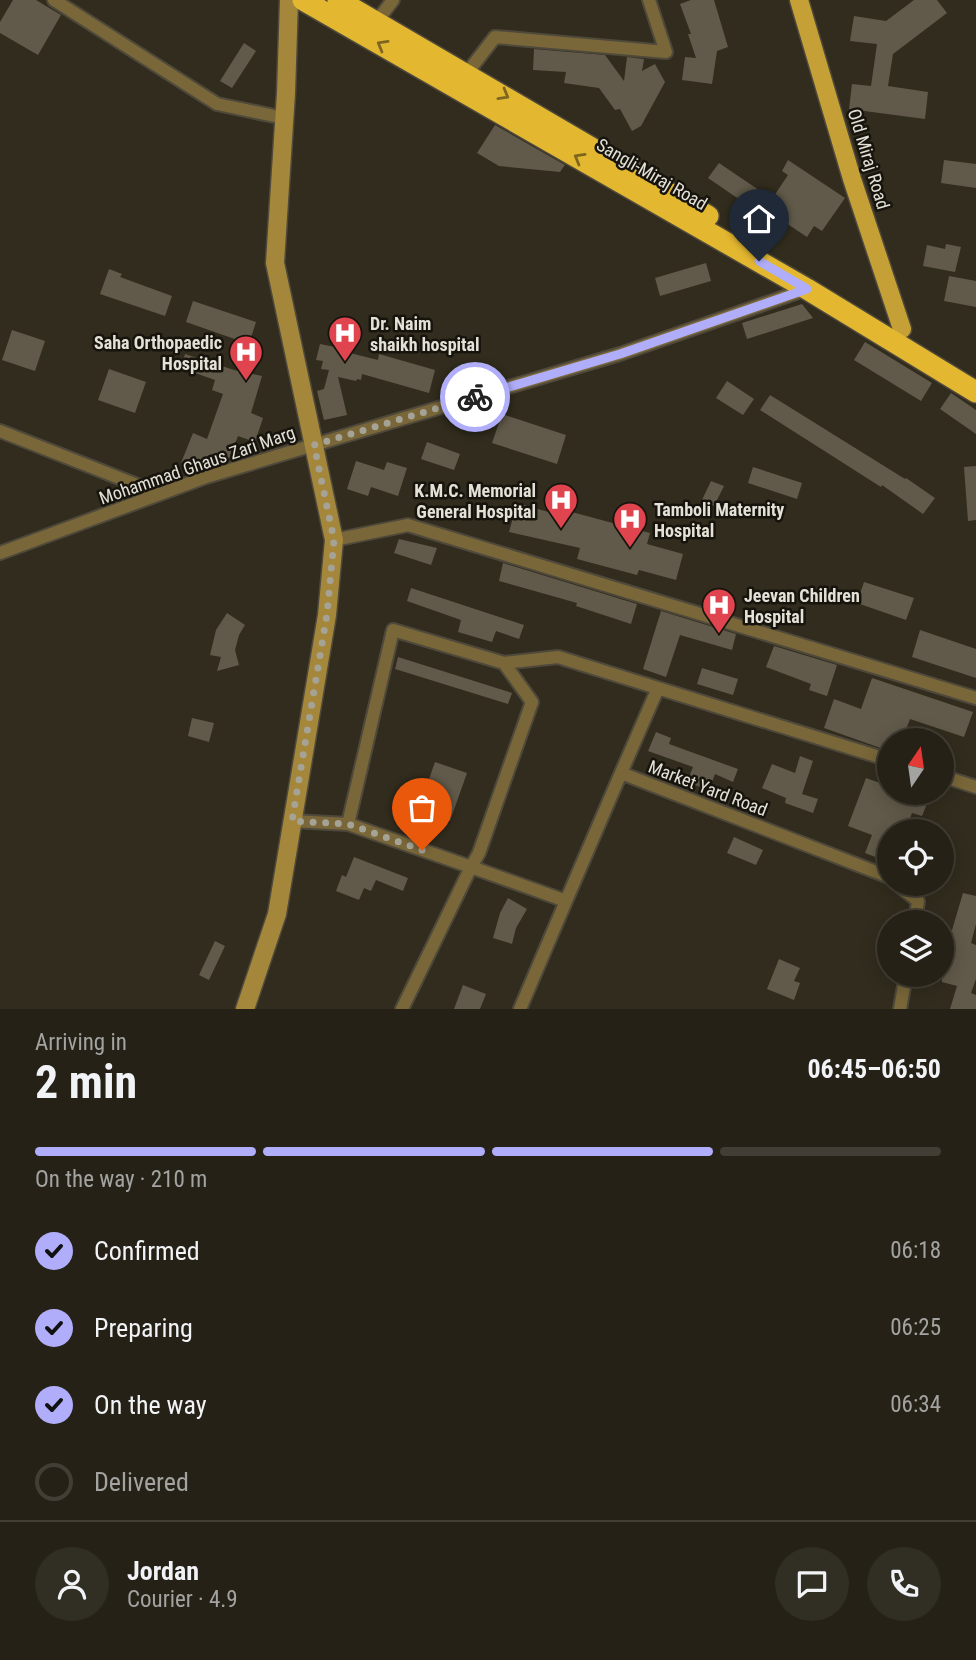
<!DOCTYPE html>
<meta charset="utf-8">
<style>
:root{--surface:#252116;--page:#312e23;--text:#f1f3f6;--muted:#a3a3a1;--line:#423e35;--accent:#b0aefa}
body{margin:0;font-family:"Roboto Condensed",sans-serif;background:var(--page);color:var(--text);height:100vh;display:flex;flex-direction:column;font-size:26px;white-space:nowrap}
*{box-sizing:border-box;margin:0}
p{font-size:23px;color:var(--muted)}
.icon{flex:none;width:38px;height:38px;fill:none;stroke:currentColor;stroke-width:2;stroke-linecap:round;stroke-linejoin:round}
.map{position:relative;height:1009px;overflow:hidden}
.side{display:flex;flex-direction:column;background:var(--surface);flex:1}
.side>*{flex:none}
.needle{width:46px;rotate:13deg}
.tools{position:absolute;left:877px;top:728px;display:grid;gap:14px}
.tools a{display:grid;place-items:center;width:77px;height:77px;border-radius:50%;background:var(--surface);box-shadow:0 4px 18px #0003,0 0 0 2px var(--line);font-size:35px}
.pin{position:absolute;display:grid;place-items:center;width:60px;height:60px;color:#fff;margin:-72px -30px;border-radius:50% 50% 50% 0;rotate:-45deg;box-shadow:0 0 7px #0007}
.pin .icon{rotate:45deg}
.courier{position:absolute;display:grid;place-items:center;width:70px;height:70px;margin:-35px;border:5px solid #b0aefa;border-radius:50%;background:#fff;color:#222;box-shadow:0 2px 9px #0007}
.overview em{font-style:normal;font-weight:700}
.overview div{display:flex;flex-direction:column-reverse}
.overview{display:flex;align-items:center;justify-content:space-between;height:119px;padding:0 35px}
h1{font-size:46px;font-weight:700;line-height:52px}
.bar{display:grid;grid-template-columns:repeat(4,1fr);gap:10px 7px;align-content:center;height:84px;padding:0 35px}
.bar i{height:9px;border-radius:5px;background:var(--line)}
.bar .selected{background:var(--accent)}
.bar p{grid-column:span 4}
.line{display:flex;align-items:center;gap:18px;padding:0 35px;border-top:2px solid var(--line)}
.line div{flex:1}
.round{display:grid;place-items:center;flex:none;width:74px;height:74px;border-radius:37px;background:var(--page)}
ol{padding:0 35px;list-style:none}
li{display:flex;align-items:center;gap:21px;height:77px}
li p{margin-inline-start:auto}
li .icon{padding:7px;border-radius:50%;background:var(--accent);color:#111;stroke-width:4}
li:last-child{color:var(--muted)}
li i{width:38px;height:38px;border:4px solid var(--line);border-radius:50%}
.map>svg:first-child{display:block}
</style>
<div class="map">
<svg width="976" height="1009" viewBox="0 0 976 1009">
<rect width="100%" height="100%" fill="#312c1d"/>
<path fill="#615a4a" d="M13,0H36L61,15L38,55L0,33V22Z
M691,0H714L728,47L717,51L712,84L682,80L685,57L696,58L688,34H691L680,4Z
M914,0H937L947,13L893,54L888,86L928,92L925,119L849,109L852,84L871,86L877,44L850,41L854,16L886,21Z
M244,43L256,51L232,88L220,81Z
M534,49L605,55L624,81L627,57L644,59L642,71L655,64L665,82L641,126L632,131L620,109L615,110L599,88L564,83L566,72L533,70Z
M495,125L565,165L560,172L499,166L477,153Z
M788,160L845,198L822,231L814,226L807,237L750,199L746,204L708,178L719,163L772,199L788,175L782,171Z
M944,160L976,164V188L941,183Z
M946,244L961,247L955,272L923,266L927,245L945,249Z
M706,263L711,281L660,296L655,278Z
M109,269L122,274L120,277L172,296L165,316L100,294Z
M949,276L976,281V307L944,301Z
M193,301L256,322L249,344L186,322Z
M802,304L813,318L747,339L742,323Z
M12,330L45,341L35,371L2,360Z
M865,342L932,383L921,401L854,360Z
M341,343L351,345L350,353L378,360L379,354L435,370L429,393L362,374L361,380L357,379L356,381L338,377L347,415L324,420L317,391L324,389L329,370L321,369L323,361L316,360L320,344L340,348Z
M185,354L234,370L262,376L251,413L263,418L255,442L238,436L228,461L181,463L193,433L207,439L223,394L212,390L215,380L181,368Z
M109,369L146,382L135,413L98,400Z
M727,381L754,399L743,415L716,398Z
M951,393L976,410V434L940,409Z
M770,395L905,479L906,478L935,498L923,514L882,485L881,487L760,410Z
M502,414L566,435L557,464L492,443Z
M427,442L460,454L454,470L421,459Z
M356,461L384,470L387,462L407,468L398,496L371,487L368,496L347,489Z
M976,466V520L968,521L964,467Z
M753,467L802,483L797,499L748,483Z
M711,481L724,486L714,506L702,500Z
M517,503L552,513L553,507L650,533L647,544L683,554L676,580L639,570L637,575L577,559L580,548L509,532Z
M399,539L437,548L431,565L394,553Z
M503,563L637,604L631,624L576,606L577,603L499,581Z
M864,582L914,598L906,620L857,603Z
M411,588L524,625L519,639L496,631L492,642L458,632L461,620L407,601Z
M661,611L736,634L732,650L680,635L666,677L643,669Z
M227,613L245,625L239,635L235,650L239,665L217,671L221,657L210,655L216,630Z
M920,630L976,649V678L912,657Z
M774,646L837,665L827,696L809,690L811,684L766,667Z
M398,657L512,693L508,704L395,669Z
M702,668L738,679L733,695L697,684Z
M872,678L973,712L964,737L910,719L902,740H889V751L824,728L834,699L861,709Z
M192,718L214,723L209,742L188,736Z
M656,732L671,738L669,744L738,769L733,782L715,774L709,790L687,782L693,767L648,751Z
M800,756L813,761L802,794L818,799L813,813L785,803L786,798L762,788L772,764L795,773Z
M435,762L467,773L450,821L418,810Z
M866,778L886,785L885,788L889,789V793H900L927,804L922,816L912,813L905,831H889V856L885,854L883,860L865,853L872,835L848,826Z
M734,837L763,850L756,865L727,853Z
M354,857L408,878L403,891L376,880L371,891L364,888L359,900L336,891L342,875L346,877Z
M963,893L976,896V924L971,943L976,945V979L971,993L976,995V1009H950L957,986L942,982V953L947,929L952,930Z
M508,898L527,909L516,928L512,944L493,938L500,913Z
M215,941L225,946L209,980L199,975Z
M779,959L800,968L794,981L800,983L794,1000L767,989Z
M463,985L486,994L480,1009H454Z"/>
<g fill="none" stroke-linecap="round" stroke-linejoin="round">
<g stroke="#4e493b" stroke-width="16">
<path id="street" d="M54,0L217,104L284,118
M377,21L393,0
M467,73L495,37L666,52L649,0
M0,431L160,494
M334,540L408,525L976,698
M0,553L206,477L620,354L807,289
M621,773L658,688
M942,776L976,787
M292,821L348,824L471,867L479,853L532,702L504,663
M348,824L393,630L504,663L558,657L889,760
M897,884L918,901L915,922
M402,1009L471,867L566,901L621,773L889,877
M520,1009L566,901
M900,1009L906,975"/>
</g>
<g stroke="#4e493b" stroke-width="21">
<path id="secondary" d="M245,1009L277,914L327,615L334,540L275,263L286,93L289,0"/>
</g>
<g stroke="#4e493b" stroke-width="21">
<path id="primary" d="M799,0L852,179L902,329"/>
</g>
<g stroke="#4e493b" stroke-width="24">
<path id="highway" d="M303,0L807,289L976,392
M338,0L708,216"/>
</g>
<use href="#street" stroke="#796739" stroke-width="12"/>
<use href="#secondary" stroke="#a4873a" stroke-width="18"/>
<use href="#primary" stroke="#c5a037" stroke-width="18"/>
<use href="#highway" stroke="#e3b730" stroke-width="21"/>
</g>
<defs><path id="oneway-chevron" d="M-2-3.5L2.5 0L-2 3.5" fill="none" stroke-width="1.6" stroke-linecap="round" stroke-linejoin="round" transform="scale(1.75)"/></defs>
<g stroke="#7d661f">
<use href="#oneway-chevron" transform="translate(382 45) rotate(-150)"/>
<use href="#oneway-chevron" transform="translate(504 95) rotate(30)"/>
<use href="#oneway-chevron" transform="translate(579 158) rotate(-150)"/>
</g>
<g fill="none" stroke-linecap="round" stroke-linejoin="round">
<path stroke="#a5a296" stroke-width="7" stroke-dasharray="0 12.6" d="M422,850L348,824L292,821L327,614L334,540L314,445L475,397"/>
<path stroke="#b0aefa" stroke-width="9" d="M475,397L620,354L807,289L759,261"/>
</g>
<defs>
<g id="hospital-pin" transform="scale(1.75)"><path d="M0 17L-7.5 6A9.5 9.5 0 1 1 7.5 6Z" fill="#e0444e" stroke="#17140e"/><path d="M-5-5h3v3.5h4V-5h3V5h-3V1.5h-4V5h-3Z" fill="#fff"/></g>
</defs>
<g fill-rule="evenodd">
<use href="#hospital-pin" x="345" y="333"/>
<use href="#hospital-pin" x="246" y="352"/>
<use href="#hospital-pin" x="561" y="500"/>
<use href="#hospital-pin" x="630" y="519"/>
<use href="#hospital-pin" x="719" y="605"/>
</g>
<g text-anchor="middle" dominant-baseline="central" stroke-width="5" stroke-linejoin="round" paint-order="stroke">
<g font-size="18" fill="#e4e1d7" stroke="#17140e">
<text transform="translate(869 159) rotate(73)">Old Miraj Road</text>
<text transform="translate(652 174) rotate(30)">Sangli-Miraj Road</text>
<text transform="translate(197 465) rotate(-19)">Mohammad Ghaus Zari Marg</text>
<text transform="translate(708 788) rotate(21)">Market Yard Road</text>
</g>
<g font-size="18" font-weight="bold" fill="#e4e1d7" stroke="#17140e" text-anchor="start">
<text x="370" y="323">Dr. Naim<tspan x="370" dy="21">shaikh hospital</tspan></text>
<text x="222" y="342" text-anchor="end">Saha Orthopaedic<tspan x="222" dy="21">Hospital</tspan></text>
<text x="536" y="490" text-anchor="end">K.M.C. Memorial<tspan x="536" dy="21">General Hospital</tspan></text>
<text x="654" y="509">Tamboli Maternity<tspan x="654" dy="21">Hospital</tspan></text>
<text x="744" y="595">Jeevan Children<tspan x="744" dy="21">Hospital</tspan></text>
</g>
</g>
</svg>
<div class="tools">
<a><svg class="needle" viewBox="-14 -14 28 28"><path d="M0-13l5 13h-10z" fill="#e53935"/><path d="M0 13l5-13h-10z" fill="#a3a3a1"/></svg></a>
<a><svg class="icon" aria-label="locate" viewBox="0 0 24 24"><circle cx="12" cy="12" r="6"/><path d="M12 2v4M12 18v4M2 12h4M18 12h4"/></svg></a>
<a><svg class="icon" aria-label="layers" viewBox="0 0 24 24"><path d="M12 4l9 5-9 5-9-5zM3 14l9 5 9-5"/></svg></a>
</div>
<div class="pin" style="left:422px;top:850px;background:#ea580c"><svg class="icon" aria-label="bag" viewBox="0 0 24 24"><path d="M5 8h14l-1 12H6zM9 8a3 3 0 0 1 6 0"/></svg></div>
<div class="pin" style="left:759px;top:261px;background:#1f2937"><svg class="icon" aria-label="home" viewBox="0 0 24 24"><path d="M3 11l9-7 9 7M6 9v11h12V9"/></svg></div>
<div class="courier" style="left:475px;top:397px"><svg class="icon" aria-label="bike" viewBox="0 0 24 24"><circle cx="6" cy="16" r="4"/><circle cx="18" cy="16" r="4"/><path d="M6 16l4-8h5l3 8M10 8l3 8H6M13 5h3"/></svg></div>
</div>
<section class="side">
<div class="overview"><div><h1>2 min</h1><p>Arriving in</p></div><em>06:45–06:50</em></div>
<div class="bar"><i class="selected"></i><i class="selected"></i><i class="selected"></i><i></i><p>On the way · 210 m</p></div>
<ol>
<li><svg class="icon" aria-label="check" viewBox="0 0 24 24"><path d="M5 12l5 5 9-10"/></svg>Confirmed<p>06:18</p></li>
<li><svg class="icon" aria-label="check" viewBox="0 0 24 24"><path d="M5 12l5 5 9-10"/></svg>Preparing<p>06:25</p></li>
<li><svg class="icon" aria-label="check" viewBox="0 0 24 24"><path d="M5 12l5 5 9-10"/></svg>On the way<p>06:34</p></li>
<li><i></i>Delivered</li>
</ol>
<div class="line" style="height:126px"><a class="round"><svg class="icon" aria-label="person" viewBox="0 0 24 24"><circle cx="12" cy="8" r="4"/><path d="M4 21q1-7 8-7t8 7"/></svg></a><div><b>Jordan</b><p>Courier · 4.9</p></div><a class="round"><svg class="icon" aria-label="chat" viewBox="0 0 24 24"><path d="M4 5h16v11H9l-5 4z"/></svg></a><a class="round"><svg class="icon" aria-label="phone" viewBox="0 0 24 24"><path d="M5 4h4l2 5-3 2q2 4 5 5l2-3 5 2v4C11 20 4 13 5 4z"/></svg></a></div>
</section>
